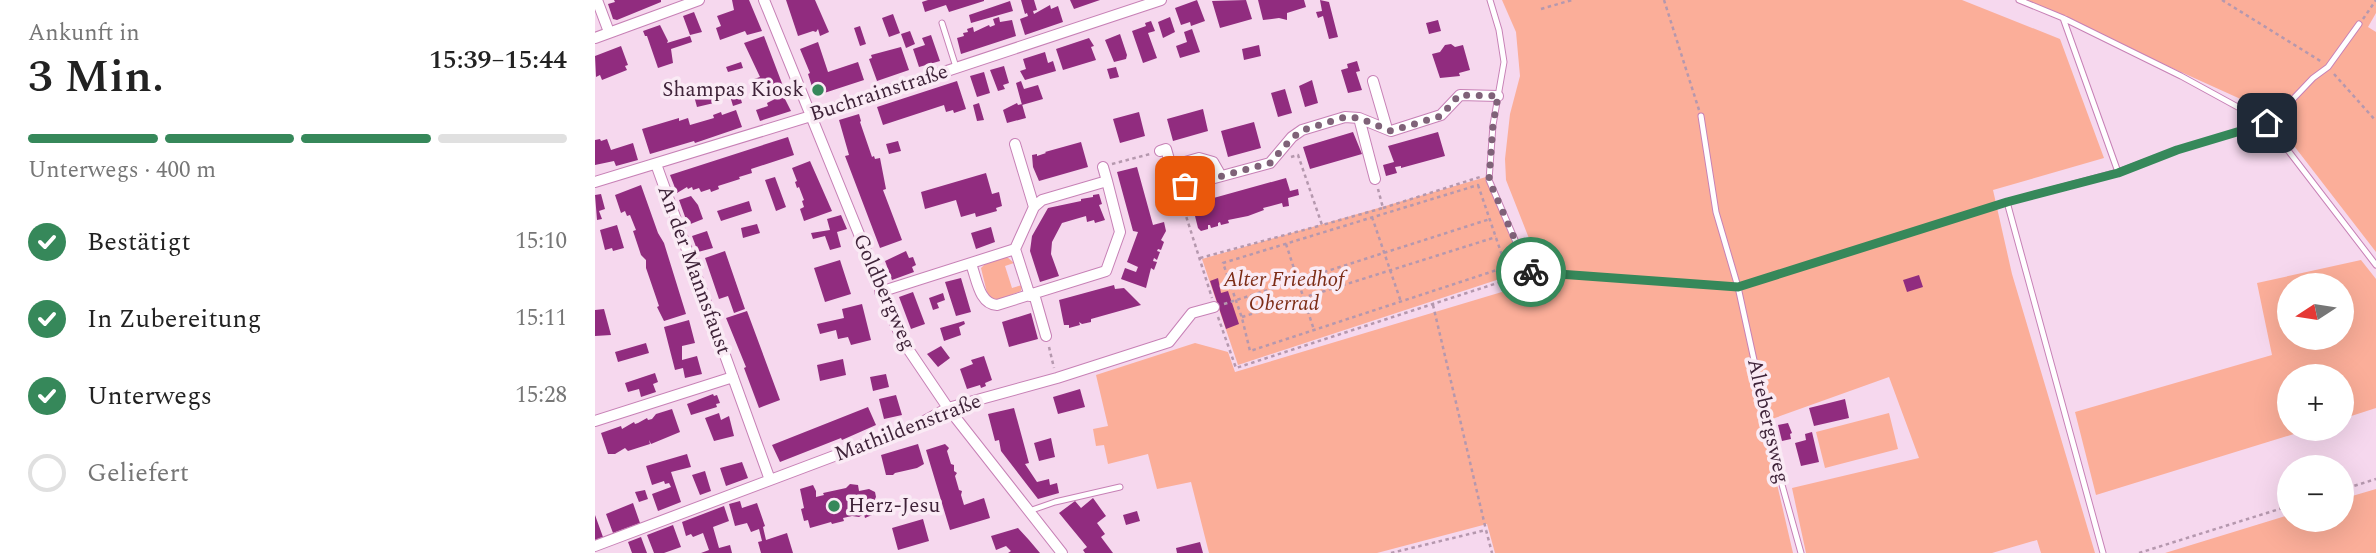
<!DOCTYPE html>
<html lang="de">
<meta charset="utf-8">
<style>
:root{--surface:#fff;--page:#f2f2f2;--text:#222;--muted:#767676;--line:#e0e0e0;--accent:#36885a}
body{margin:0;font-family:Spectral,serif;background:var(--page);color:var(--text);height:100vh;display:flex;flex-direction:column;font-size:26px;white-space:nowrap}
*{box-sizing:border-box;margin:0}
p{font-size:23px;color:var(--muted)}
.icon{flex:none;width:38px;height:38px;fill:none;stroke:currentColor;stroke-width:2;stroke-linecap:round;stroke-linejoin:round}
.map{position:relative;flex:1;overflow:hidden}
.details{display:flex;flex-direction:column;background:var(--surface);width:595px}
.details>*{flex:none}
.needle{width:46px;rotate:258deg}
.tools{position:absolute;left:1682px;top:273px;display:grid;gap:14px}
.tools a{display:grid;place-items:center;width:77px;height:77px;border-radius:50%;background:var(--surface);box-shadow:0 7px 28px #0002;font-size:35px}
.pin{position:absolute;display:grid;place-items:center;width:60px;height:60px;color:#fff;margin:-30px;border-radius:14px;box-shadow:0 4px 10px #0006}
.courier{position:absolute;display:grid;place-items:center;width:70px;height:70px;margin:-35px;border:5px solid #36885a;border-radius:50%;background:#fff;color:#222;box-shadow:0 2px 9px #0007}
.headline em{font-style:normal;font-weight:600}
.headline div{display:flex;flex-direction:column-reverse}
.headline{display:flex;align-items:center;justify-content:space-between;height:119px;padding:0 28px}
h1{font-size:46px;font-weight:600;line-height:52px}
.bar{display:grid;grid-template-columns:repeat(4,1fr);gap:10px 7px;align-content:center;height:84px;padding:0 28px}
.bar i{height:9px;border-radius:5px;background:var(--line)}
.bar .current{background:var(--accent)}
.bar p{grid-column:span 4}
ol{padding:0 28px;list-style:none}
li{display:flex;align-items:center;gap:21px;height:77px}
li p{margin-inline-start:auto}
li .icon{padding:7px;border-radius:50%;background:var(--accent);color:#fff;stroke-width:4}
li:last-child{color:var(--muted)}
li i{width:38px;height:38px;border:4px solid var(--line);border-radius:50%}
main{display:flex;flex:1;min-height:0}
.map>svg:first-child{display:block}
</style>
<main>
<section class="details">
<div class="headline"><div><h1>3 Min.</h1><p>Ankunft in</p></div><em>15:39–15:44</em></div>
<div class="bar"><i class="current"></i><i class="current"></i><i class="current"></i><i></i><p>Unterwegs · 400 m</p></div>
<ol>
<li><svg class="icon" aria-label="check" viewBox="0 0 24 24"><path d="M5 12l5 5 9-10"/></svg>Bestätigt<p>15:10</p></li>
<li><svg class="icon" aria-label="check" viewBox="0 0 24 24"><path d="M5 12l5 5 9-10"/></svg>In Zubereitung<p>15:11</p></li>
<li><svg class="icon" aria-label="check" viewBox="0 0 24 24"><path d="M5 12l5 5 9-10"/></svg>Unterwegs<p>15:28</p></li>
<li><i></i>Geliefert</li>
</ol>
</section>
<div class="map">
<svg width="1781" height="553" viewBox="0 0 1781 553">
<rect width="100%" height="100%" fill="#f6d8ee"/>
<path fill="#fbae99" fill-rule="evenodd" d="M907,0H1367L1465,39L1509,158L1398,190L1417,274L1500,553H1446L1442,540L1397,553H1211L1197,488L1324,458L1294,377L1177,419L1169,428L1198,553H900L892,524L782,553H614L596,482L562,489L553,454L513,464L509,445L501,446L498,429L513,426L501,375L600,343L633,352L640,372L950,279L911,180L910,159L915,114L925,76L921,32Z
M1421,0H1781V13L1773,27L1781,32V252L1672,111L1469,19Z
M891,177L929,271L643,365L607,259Z
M412,257L419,263L410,266L417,288L427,285L426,291L402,300L393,297L386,268L390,264Z
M1766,260L1781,279V408L1747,419L1746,376H1694V429H1715L1501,495L1480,412L1677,355L1662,283ZM1694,285H1746V338H1694Z
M1294,413L1303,449L1230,468L1221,432Z
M1781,489V553H1570L1694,515V520H1746L1747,499Z"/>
<path fill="#912c7f" d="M19,0H66V2L22,20L18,19L13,4L20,2Z
M137,0H154L167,31L152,35L150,31L125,40L121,28L126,26L122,16L139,10Z
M191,0H220L234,32L225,36L223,29L221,32L218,31L203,36Z
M333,0H389V1L354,12L351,5L330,12L327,2Z
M426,0H439L442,10L438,11L439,14L455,5L456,9L463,6L468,22L430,35L425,19L433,16L432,13L430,14Z
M475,0H505L479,9Z
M602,0L610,21L596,26L595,22L586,25L580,8Z
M651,0L657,19L625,28L617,1Z
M663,0H709L711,7L692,13V20L684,18L668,20Z
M725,0L734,2L743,37L734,39L728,16L723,18L721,12L727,11Z
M415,1L418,11L376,23L374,15Z
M99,12L107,32L95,35L88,16Z
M298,14L305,33L294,37L287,18Z
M404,17L405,22L417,20L421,36L366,54L362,38L369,36L368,33L373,32L372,29L378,27L379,32L394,25L395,27L400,25L398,19Z
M575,17L580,32L568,38L563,22Z
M843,20L846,31L834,34L831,23Z
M556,21L560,31L553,33L562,58L548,63L537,31L551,26L550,23Z
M65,25L73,41L72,43L95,36L97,42L76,49L78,63L63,68L52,36H50L48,31Z
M265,26L271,44L265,46L259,28Z
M597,29L605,52L585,58L581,46L592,42L589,32Z
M315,31L320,44L311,48L306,34Z
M525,34L532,55L531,59L519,62L510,40Z
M336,35L345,61L324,67L318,49L330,45L327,38Z
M169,36L188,86L171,91L168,80L165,81L166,84L161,86L159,79L165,77L149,43Z
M494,38L499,46L496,47L501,60L468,70L461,49Z
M223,42L233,72L263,62L269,80L220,96L213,74L215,73L205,49Z
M856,44L860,47L868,45L875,70L864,73L865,76L845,78L837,54L845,52L850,45Z
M664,45L666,56L649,60L647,49Z
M26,46L33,65L30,66L32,70L7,80L5,75L1,77L0,56Z
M306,47L314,70L282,81L274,59L277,58L276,55Z
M450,52L453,63L458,61L461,71L430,80L425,71L431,69L428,59Z
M762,61L765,71L761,72L767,90L753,93L746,70L753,68L752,64Z
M146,62L148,68L133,72L131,67Z
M409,66L414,83L408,85L410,89L403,91L395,70Z
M521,67L524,77L515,79L512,69Z
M389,72L395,93L382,97L375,76Z
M717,80L723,103L710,107L704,86Z
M362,81L371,109L359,113L358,110L351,112L349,105L288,125L282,107Z
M426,81L429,89L443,85L448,99L427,105L421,83Z
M142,84L144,90L148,89L149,95L145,96L147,103L138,106L132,86Z
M690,89L697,113L683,117L676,93Z
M116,91L119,103L102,107L99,96Z
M188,95L196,111L165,121L161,110L173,106L172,103Z
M384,103L389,120L382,121L378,105Z
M422,103L423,105L427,104L431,118L412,123L408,110Z
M608,109L613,131L578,141L572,119Z
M141,110L147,127L100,143L99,141L55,154L47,129L84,118V121L93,118L95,125L119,118L118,115L126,112L127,115Z
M544,112L550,136L525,143L518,119Z
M264,114L266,121L265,122L277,157L279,156L280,159L285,158L291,189L288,190L307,240L285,248L250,156L254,155L244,120Z
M659,122L666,148L633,157L626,131Z
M758,132L767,154L715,169L708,147Z
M843,132L850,156L806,168V166L800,167L802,173L791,176L788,165L799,162L793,146Z
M193,137L199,155L156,169L157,173L144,177L145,179L123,186L124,189L116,192L115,189L106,192L104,188L98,190L97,187L93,189L92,187L82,193L75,175Z
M5,139L6,141L12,139L16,150L38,143L43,160L21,166L19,161L0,165V140Z
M303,141L306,151L294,154L291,144Z
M486,142L493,167L444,181L438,167L437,155L442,154V156L451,153L450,152Z
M215,161L237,211L209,221L205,209L209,207L207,201L209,200L204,187L202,188L200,182L202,181L197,168Z
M542,167L558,225L569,222L571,231L566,240L569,242L566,250L563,249L562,251L565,252L562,260L559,258L558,261L562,262L559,270L556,268L551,288L526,279L530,268L541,272L543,267L532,262L543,232L538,231L522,172Z
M391,173L397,194L404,192L407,206L401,208L402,211L381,217L380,213L366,217L361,200L330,209L326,192Z
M180,177L191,207L181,211L170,180Z
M691,178L695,191L703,189L704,195L693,198L694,206L688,207L687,203L668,208L669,210L653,216L633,220L634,223L626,225L625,222L623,223V226L616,228L615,225H613V229L606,231L603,228L597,204Z
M46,185L63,233L69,243L91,314L69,321L62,307L64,306L51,268V260L46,255L38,231L41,230L35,215L32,216L30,211L26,213L20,195Z
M6,194L10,209L4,211L7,219L2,220L0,195Z
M504,194L507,204L504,205L510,220L500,223L499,220L492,222L491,216L467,223L457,242L456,254L464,276L445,282L435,251L437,236L453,208L486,201V199L498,197V195Z
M96,196L103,205L108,219L93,225L84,200Z
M154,201L157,211L126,221L122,211Z
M246,215L252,229L242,232L246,247L235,250L230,236L218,239L216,233L235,230L232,219Z
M162,224L165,233L148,238L146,228Z
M22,225L29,248L18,251L17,248L10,250L5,230Z
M396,227L400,242L381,249L376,233Z
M112,231L118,248L103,252L97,236Z
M130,251L150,309L139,313L133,296L124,299L110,258Z
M311,251L314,258L318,257L321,265L317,267L319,272L297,280L290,261Z
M245,260L256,294L230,302L219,268Z
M1324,275L1328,287L1312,292L1308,280Z
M366,278L376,312L361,316L350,282Z
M623,278L626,293L633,291L644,324L631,329L615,281Z
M519,285L520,289L529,288L546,305L496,319V322L487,324L484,322L485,325L474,328V325H469L464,300Z
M318,292L330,324L316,329L304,297Z
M348,293L350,300L342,303L344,308L338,310L334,298Z
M267,304L276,340L256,345L253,337L243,339L241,330L225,334L222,324L249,318L247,309Z
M9,309L16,335L0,336V310Z
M152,311L185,400L164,408L149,368L151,367L131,318Z
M436,313L443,339L414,347L407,322Z
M94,320L100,343L87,346V360L102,356L107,374L90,378L88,368L80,370L69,327Z
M369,321L370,324L364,327L366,335L349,341L345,328Z
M51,343L54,353L23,362L20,352Z
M346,346L355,358L343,367L332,354Z
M389,356L397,380L390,383L391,386L386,388L385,385L372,389L365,369L378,364L376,360Z
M248,359L251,375L225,381L222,365Z
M60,373L63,382L58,384L61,392L46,397L44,389L33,392L30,383Z
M291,374L294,387L278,391L275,377Z
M485,389L490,407L463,414L458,397Z
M118,394L119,396L122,395L125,403L121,404L122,407L96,415L92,404Z
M301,395L307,415L289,419L284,399Z
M1250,399L1254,418L1219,426L1214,408Z
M273,407L281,425L247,440L246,438L185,462L177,445Z
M419,408L434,463L430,464L442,482L454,479L455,485L462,483L464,493L443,499L406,451L404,440L400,441L393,414Z
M77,409L85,432L56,444L54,440L55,444L33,451L30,448L20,454H13L6,433L26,426L27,429L39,422L40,424L43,423L52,418L53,420L57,419L61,414Z
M124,413L126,420L134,416L139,436L119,441L110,418Z
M1193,423L1197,433L1195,434L1196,439L1187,441L1183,425Z
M1217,432L1224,462L1206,466L1200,443L1211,440L1210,434Z
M456,438L460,457L444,461L439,443Z
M323,444L329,464L322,468L300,473L298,475H291L286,455Z
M350,444L354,448L352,451L356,464L359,465V471L362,473L360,476L364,490L367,491L366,495L369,505L389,498L395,518L355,530L331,450Z
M92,454L96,467L76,472L86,502L63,511L57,494L76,487L74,483L70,484L69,481L57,485L51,466Z
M147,462L153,478L131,486L125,468Z
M110,471L116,491L105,495L97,475Z
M255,484L263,485L264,491L274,489L280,492L281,497L278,503L283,506L284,512L270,518L269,514L264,517L257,516L248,518L249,521L237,524L236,522L215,528L213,520L209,521L206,509L209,508L205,489L218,485L221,491V497L229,495L228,493L251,488Z
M50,490L53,499L44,502L40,492Z
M498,498L511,516L502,523L510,534L506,537L518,553H490L488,550L492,547L464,513L480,501L486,508Z
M145,501L147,508L162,503L170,526L168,527L171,540L192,533L198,553H166L163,542L167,541L164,529L156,532L152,523L140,526L134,504Z
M38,503L45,523L18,533L11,514Z
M129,506L134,521L118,527L124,548L135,545L137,553H106L114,550L108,533L98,537L96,534L91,536L87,522Z
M542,511L545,521L531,525L528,515Z
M0,515L8,537L0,540Z
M328,519L334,541L303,550L297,528Z
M78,525L86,547L69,553H59L52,535Z
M423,528L434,540L445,553H413L416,551L411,546L401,550L396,536Z
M46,537L52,553H37L33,542Z
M605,542L608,553H582L581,548Z"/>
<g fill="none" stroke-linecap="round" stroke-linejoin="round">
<g stroke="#c781b6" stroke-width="7">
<path id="lane" d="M895,0L904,30L909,62L898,125L894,180L934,272L1143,287L1412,202L1523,172L1582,150L1672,123L1681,117L1718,78L1733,67L1764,24
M1424,0L1468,18L1586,76L1672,123L1781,265
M1468,18L1523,172
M347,23L361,67
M1106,116L1121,212L1143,287L1184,474L1206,553
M1412,202L1508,553
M434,511L460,502L525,487"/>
</g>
<g stroke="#c781b6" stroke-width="12">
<path id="street" d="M2,0L14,32
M169,0L307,340L353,408L467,553
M0,38L104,0
M778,81L792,129
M764,118L780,179
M420,144L439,207L420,249L435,296
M565,151L571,149L581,184L590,186L675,163L697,137L707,130L750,117L764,118L796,131L846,115L865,95L903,96
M61,164L175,480
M576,166L604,158L618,162L626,176
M0,182L216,116L566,0
M439,207L447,200L512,181L508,167
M376,264C382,279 384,304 402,305L511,271L525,232L512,181
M285,292L420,249
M439,294L451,336
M0,421L138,377
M0,546L324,424L353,408L462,378L574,342L597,313L619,307"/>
</g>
<path stroke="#b598ae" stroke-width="2.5" stroke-dasharray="3.5 3.5" stroke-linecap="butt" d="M1069,0L1104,110
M1627,0L1727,62
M946,9L977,0
M1768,19L1781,0
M1739,74L1781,121
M696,157L703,155L727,225L788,208L783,189
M517,164L555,154
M883,185L911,267L655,351L647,318L628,263Z
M585,197L617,298
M788,208L885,177
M777,217L806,302
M691,244L719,330
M605,258L727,225
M629,304L895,219
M838,305L891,530
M623,317L641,368L927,275
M647,317L901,237
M454,347L459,368
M1746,490L1781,479
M796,553L891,530L897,553
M1544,553L1694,506"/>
<use href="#lane" stroke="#fff" stroke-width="5"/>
<use href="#street" stroke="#fff" stroke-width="10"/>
</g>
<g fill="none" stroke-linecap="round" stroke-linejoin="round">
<path stroke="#7f6278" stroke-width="7" stroke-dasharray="0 12.6" d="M590,186L675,163L697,138L708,130L750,117L764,118L796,131L846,116L864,95L903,96L898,125L894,180L934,272H936"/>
<path stroke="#36885a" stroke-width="9" d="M936,272L1143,287L1412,202L1523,173L1582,150L1672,123"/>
</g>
<g fill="#36885a" stroke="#faebf5" stroke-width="2.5">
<circle cx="223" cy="90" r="7"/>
<circle cx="239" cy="506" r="7"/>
</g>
<g text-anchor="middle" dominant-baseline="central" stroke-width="7" stroke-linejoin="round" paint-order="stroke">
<g font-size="21" fill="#3f2339" stroke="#faebf5" text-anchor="end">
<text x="209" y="90">Shampas Kiosk</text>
<text x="253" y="506" text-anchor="start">Herz-Jesu</text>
</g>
<g font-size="21" fill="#3f2339" stroke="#faebf5">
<text transform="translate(284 93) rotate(-18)">Buchrainstraße</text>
<text transform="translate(99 270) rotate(70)">An der Mannsfaust</text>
<text transform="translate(289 292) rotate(66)">Goldbergweg</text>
<text transform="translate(1173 421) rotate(77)">Altebergsweg</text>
<text transform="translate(313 428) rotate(-21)">Mathildenstraße</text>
</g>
<g font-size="21" font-style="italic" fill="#7c2c16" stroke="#faebf5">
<text x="689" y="280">Alter Friedhof<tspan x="689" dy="24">Oberrad</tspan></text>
</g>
</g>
</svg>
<div class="tools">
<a><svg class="needle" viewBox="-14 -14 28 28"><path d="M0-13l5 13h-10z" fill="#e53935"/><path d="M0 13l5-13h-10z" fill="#767676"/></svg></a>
<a>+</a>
<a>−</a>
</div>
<div class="pin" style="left:590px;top:186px;background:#ea580c"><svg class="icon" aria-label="bag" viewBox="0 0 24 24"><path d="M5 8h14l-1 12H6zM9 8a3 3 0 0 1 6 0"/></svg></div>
<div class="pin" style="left:1672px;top:123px;background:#1f2937"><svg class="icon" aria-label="home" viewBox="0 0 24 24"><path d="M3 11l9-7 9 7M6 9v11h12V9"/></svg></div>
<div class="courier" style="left:936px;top:272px"><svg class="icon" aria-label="bike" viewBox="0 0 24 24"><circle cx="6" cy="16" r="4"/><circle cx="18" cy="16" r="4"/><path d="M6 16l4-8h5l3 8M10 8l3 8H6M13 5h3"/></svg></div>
</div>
</main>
